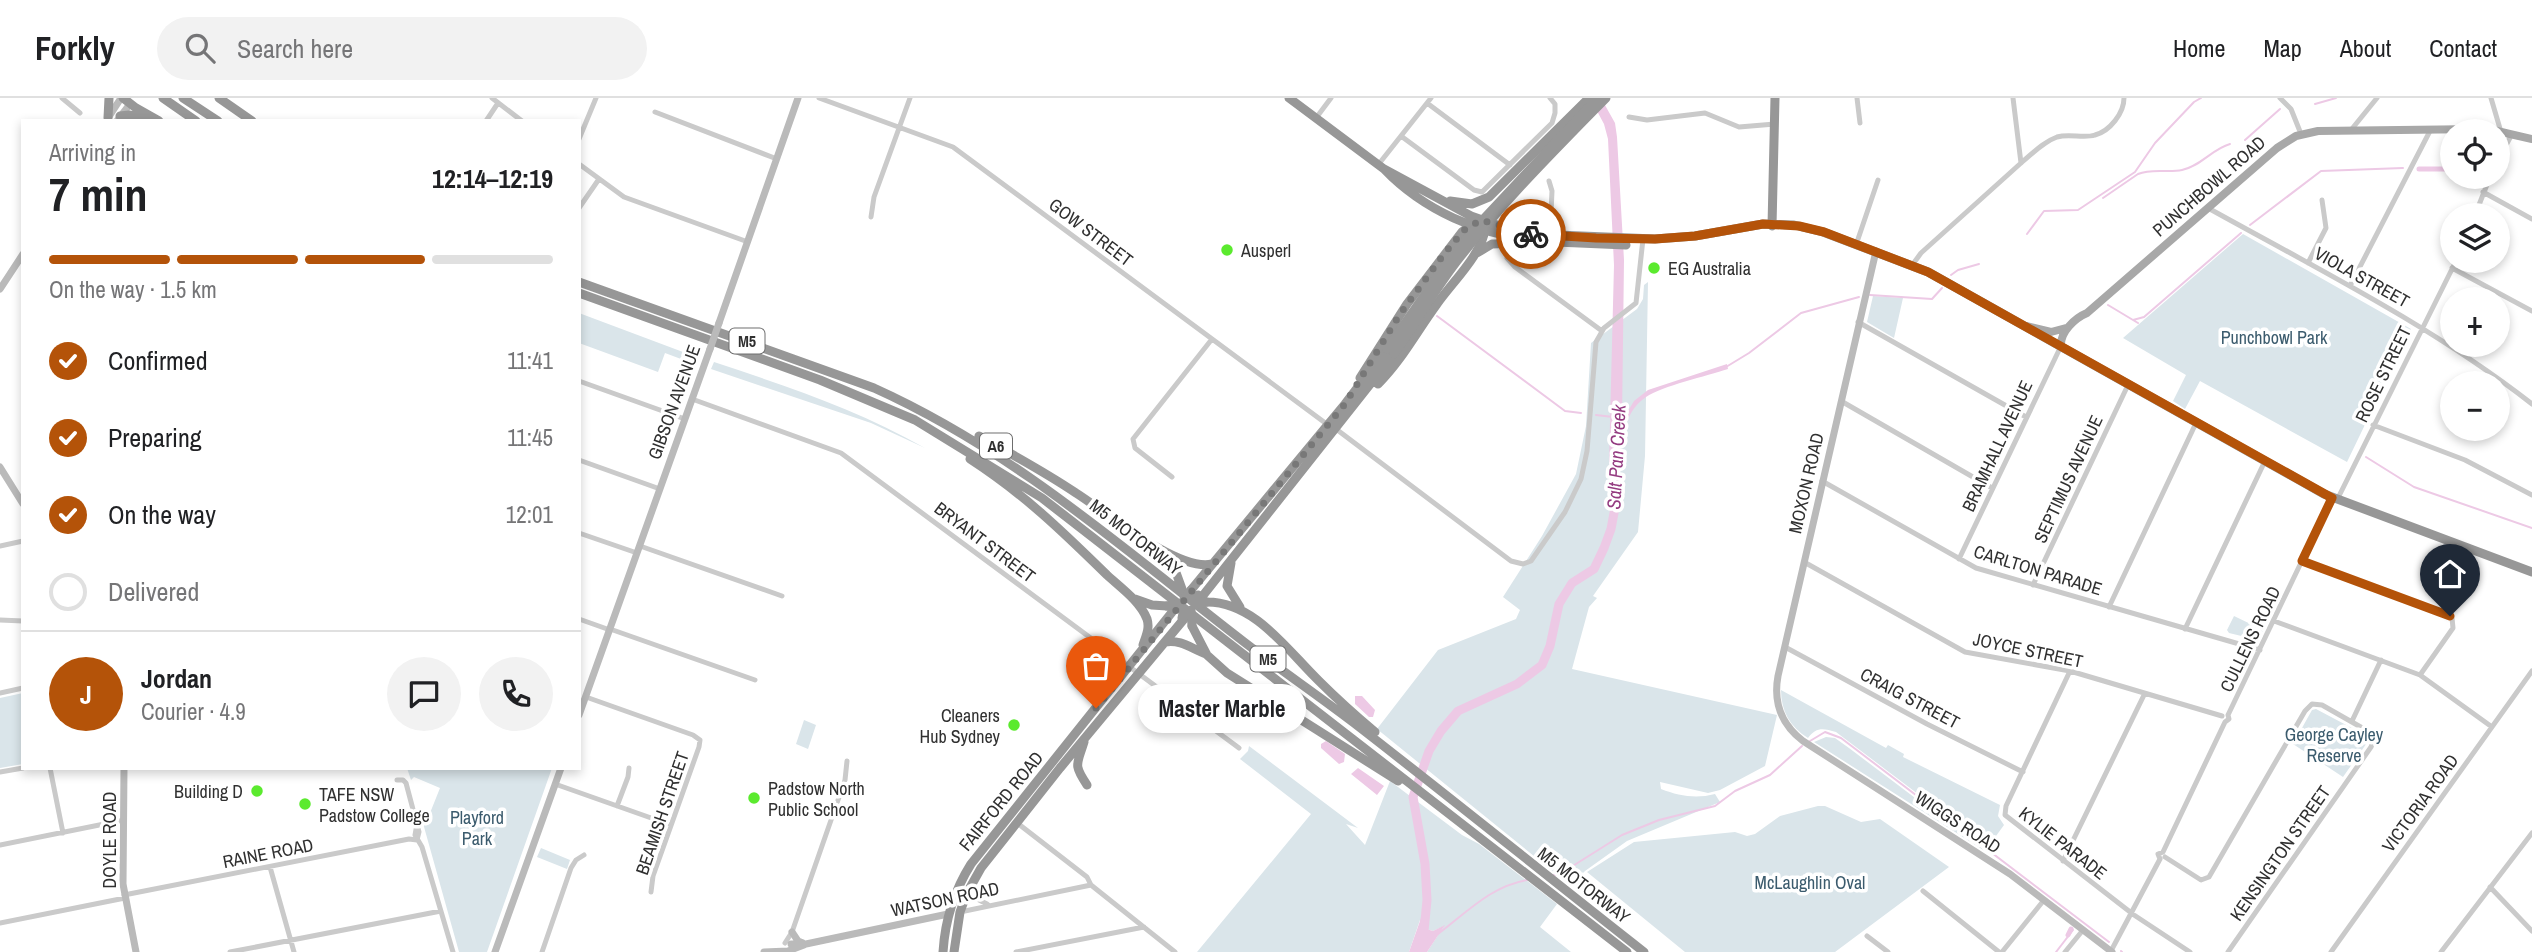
<!DOCTYPE html>
<meta charset="utf-8">
<style>
:root{--surface:#fff;--page:#f2f2f2;--text:#202124;--muted:#757577;--line:#e0e0e0;--accent:#b45309}
body{margin:0;font-family:"Archivo Narrow",sans-serif;background:var(--page);color:var(--text);height:100vh;display:flex;flex-direction:column;font-size:26px;white-space:nowrap}
*{box-sizing:border-box;margin:0}
p{font-size:23px;color:var(--muted)}
.icon{flex:none;width:38px;height:38px;fill:none;stroke:currentColor;stroke-width:2;stroke-linecap:round;stroke-linejoin:round}
.map{position:relative;flex:1;overflow:hidden}
.details{position:absolute;left:21px;top:21px;width:560px;height:651px;display:flex;flex-direction:column;background:var(--surface);border-radius:0px;box-shadow:0 4px 10px #0003}
.details>*{flex:none}
.buttons{position:absolute;left:2440px;top:21px;display:grid;gap:14px}
.buttons a{display:grid;place-items:center;width:70px;height:70px;border-radius:50%;background:var(--surface);box-shadow:0 4px 10px #0003;font-size:35px}
.pin{position:absolute;display:grid;place-items:center;width:60px;height:60px;color:#fff;margin:-72px -30px;border-radius:50% 50% 50% 0;rotate:-45deg;box-shadow:0 0 7px #0007}
.pin .icon{rotate:45deg}
.courier{position:absolute;display:grid;place-items:center;width:70px;height:70px;margin:-35px;border:5px solid #b45309;border-radius:50%;background:#fff;color:#222;box-shadow:0 2px 9px #0007}
.bubble{position:absolute;height:49px;border-radius:24px;background:var(--surface);box-shadow:0 4px 10px #0003;font-size:23px;font-weight:700;line-height:49px;text-align:center}
.overview em{font-style:normal;font-weight:700}
.overview div{display:flex;flex-direction:column-reverse}
.overview{display:flex;align-items:center;justify-content:space-between;height:119px;padding:0 28px}
h1{font-size:46px;font-weight:700;line-height:52px}
.bar{display:grid;grid-template-columns:repeat(4,1fr);gap:10px 7px;align-content:center;height:84px;padding:0 28px}
.bar i{height:9px;border-radius:5px;background:var(--line)}
.bar .current{background:var(--accent)}
.bar p{grid-column:span 4}
.line{display:flex;align-items:center;gap:18px;padding:0 28px;border-top:2px solid var(--line)}
.line div{flex:1}
.round{display:grid;place-items:center;flex:none;width:74px;height:74px;border-radius:37px;background:var(--page)}
ol{padding:0 28px;list-style:none}
li{display:flex;align-items:center;gap:21px;height:77px}
li p{margin-inline-start:auto}
li .icon{padding:7px;border-radius:50%;background:var(--accent);color:#fff;stroke-width:4}
li:last-child{color:var(--muted)}
li i{width:38px;height:38px;border:4px solid var(--line);border-radius:50%}
header{display:flex;align-items:center;gap:42px;box-sizing:border-box;height:98px;padding:0 35px;background:var(--surface);border-bottom:2px solid var(--line)}
header strong{font-size:33px}
nav{display:flex;gap:38px;margin-inline-start:auto;font-size:24px}
.search{width:490px;height:63px;background:var(--page);display:flex;align-items:center;gap:18px;box-sizing:border-box;padding:0 24px;border-radius:38px;color:var(--muted);font-size:26px}
.map>svg:first-child{display:block}
</style>
<header>
<strong>Forkly</strong>
<div class="search"><svg class="icon" aria-label="search" viewBox="0 0 24 24"><circle cx="10" cy="10" r="6"/><path d="M15 15l6 6"/></svg>Search here</div>
<nav><a>Home</a><a>Map</a><a>About</a><a>Contact</a></nav>
</header>
<div class="map">
<svg width="2532" height="854" viewBox="0 0 2532 854">
<rect width="100%" height="100%" fill="#fff"/>
<path fill="#dae5ea" d="M2243,136L2411,231L2347,364L2200,283L2185,311L2173,303L2186,277L2123,240Z
M1648,184L1645,358L1638,434L1593,498L1597,500L1589,509L1572,571L1777,617L1765,668L1720,692L1708,695L1660,684L1661,691C1679,698 1696,701 1715,696L1720,704L1627,743L1585,773L1571,788L1377,631L1438,552L1516,521L1520,512L1503,499L1542,438L1576,376L1586,328L1591,245L1637,211L1643,201L1644,187Z
M1873,198L1903,200L1894,240L1867,224Z
M579,215L699,260L697,267L665,255L658,274L579,245Z
M714,264C786,288 859,312 925,350L871,325L711,271Z
M2234,518L2263,532L2258,542L2229,535L2227,532Z
M1781,592L1886,650L1888,647L1904,656L1903,659L2000,707L1998,718L2004,727L1988,749L1836,634C1823,630 1816,629 1808,640C1790,629 1781,613 1781,592Z
M23,595V666L0,670V600Z
M2316,611L2367,638L2369,642L2343,679L2293,646L2312,612Z
M804,622L816,627L808,651L796,646Z
M1826,639L1835,640L1849,650L1988,755L1814,644Z
M1249,648L1358,730L1346,726L1365,747L1390,683L1462,737L1479,746L1557,806L1540,829L1571,854H1427L1444,828L1433,833L1423,830L1420,822L1409,854H1197L1311,716L1240,661L1248,653Z
M407,670H552L487,854H459L419,711L430,715L440,690L414,679L411,682Z
M1818,708H1825L1861,724L1880,721L1949,769L1835,854H1685L1587,774L1634,744L1735,734L1747,738L1755,736L1780,718Z
M541,750L570,762L567,771L537,759Z"/>
<path fill="#edc9e5" d="M1590,0H1601L1615,25L1617,39L1624,162L1622,323L1634,303L1648,292L1727,266L1728,271C1707,278 1662,288 1646,299C1613,321 1621,377 1617,411L1612,410L1614,386L1609,364L1614,167L1608,41L1604,26Z
M1355,598H1362L1375,612L1373,619H1369L1355,606Z
M1326,643L1345,656L1344,664L1339,666L1321,650V646Z
M1358,670L1384,688L1377,697L1351,676Z
M1421,820L1423,830L1433,833L1445,827L1427,854H1409Z"/>
<g fill="none" stroke-linecap="round" stroke-linejoin="round">
<path stroke="#edc9e5" stroke-width="2" d="M2315,6L2336,0
M2245,42L2280,11
M2103,100L2138,76C2152,70 2168,75 2182,72C2201,68 2212,51 2230,46
M2250,127L2321,73L2403,70
M2027,136L2044,113L2078,112L2135,74L2155,45L2194,4L2201,0
M1951,177L1958,172L1979,166
M1870,197L1932,201L1942,190
M2108,207L2138,225
M1437,218L1565,313L1581,315
M2133,222L2144,219L2241,135
M1726,269L1749,255L1801,215L1859,199
M1596,317L1613,319
M2366,359L2414,389L2532,430
M1810,643L1825,634L1841,640L2109,844
M1553,777L1560,776L1622,737L1659,722L1715,708L1735,693L1770,677L1802,648
M1438,836C1466,815 1491,788 1527,782
M2121,853L2122,854
M2056,854L2073,832"/>
<path stroke="#edc9e5" stroke-width="5" d="M2419,71H2452
M2068,837L2071,831"/>
<path stroke="#edc9e5" stroke-width="9" d="M1422,854L1427,802L1425,766L1413,699L1429,653L1441,633L1458,613L1517,586L1542,567L1550,548L1559,506L1572,485L1594,471L1604,450L1611,431L1617,399"/>
<path stroke="#cacaca" stroke-width="5" d="M62,0L80,15
M492,0L522,23
M819,0L953,49L1328,327
M1857,0L1860,25
M2280,0L2291,11L2301,36
M2491,0L2501,34
M1427,5L1510,67
M655,14L777,61
M1629,19L1647,22L1705,15L1739,29L1775,26
M1316,20L1331,0
M486,23L498,5
M2351,32L2377,0
M1401,38L1474,92L1482,94L1552,25L1555,15V6L1550,0
M579,41L596,0
M2497,64L2512,36
M2021,65C2032,56 2043,44 2057,39C2070,35 2083,41 2095,37C2110,33 2124,15 2124,0
M579,66L624,99L748,144
M1378,67L1431,0
M1549,83L1552,93L1550,138
M2483,94L2532,121
M579,110L599,81
M2208,110C2318,171 2432,228 2532,306
M2475,117L2490,79
M871,119L874,99L910,0
M1856,147L1878,82
M1507,160L1515,169L1602,233
M2308,165L2326,130L2322,102
M1913,166L1921,155L2021,65L2013,0
M2452,170L2532,213
M2350,188L2431,31
M1858,224L2026,319
M579,283L685,321
M692,301L841,355L1239,650
M1841,303L1992,390
M2373,327L2465,362L2532,397
M1336,331L1511,463L1523,466L1531,463L1565,414L1581,381L1587,353L1596,244L1604,230L1636,205L1643,141
M579,362L660,391
M1172,379L1135,350L1133,341L1212,241
M1822,383L1976,470L2260,552
M2337,402L2456,163
M579,435L637,455
M0,448L23,443
M640,448L782,498
M1959,461L2061,248
M2302,463L2452,520L2453,530L2420,577
M1804,464L1965,554L2070,573L2222,618
M2033,487L2128,287
M2109,509L2196,325
M579,521L610,532
M0,522L23,523
M2274,523L2420,577L2492,629
M610,531L755,582
M2185,531L2265,363
M1785,549L1927,626L2023,674
M2070,573L2006,708L2005,717L2134,817L2190,854
M0,595L23,590
M586,599L693,637L700,642L699,649L653,778L651,794
M2352,623L2381,562
M50,670L63,735
M0,674L23,670
M397,682H403L406,685L419,734L417,742
M555,686L671,727
M617,708L628,679L629,670
M1016,724L1087,779L1091,787L1175,854
M417,726L415,737L422,749L453,854
M0,747L124,722
M2165,759L2201,782L2209,779L2305,613L2312,606L2322,607L2373,636L2374,641L2371,649L2228,854
M2160,761L2158,756L2163,754L2225,624L2229,621L2228,617L2332,400
M2063,763L2145,595
M270,769L294,854
M971,789L977,801L987,806
M2490,789L2532,833
M1923,793L1999,854
M124,797L409,741L417,742
M960,814L1091,787
M0,825L125,800
M1867,838L1888,854
M785,845L792,834L845,682L847,663
M2111,853L2160,761
M230,854L441,813
M542,854L571,770L576,762L584,757
M1016,854L1144,829
M2002,854L2044,802
M2065,854L2083,832
M2331,854L2532,573
M2441,854L2532,735"/>
<path stroke="#bababa" stroke-width="7" d="M108,20L121,0
M117,23L130,6
M1876,153L1778,578C1773,605 1781,626 1803,643L2010,776L2112,854
M0,191L23,156
M719,225L798,0
M0,369L23,406
M579,617L710,251
M124,670L123,786L136,854
M792,834L798,843L803,845
M791,846H806L948,816
M495,854L561,670
M764,854L788,853L804,847"/>
<path stroke="#a8a8a8" stroke-width="8" d="M2497,33L2532,41
M2026,228L2051,234L2066,230
M2061,248C2060,234 2075,220 2087,215L2277,50L2296,38L2318,33L2480,31L2497,33"/>
<path stroke="#979797" stroke-width="9" d="M123,0L136,10L159,23
M163,0L196,23
M183,0L218,23
M219,0L252,23
M1289,0L1384,71C1423,112 1480,137 1535,142
M120,18L129,17L152,22
M108,20L109,0
M1384,71L1471,118L1511,132L1533,136L1655,141L1695,138L1763,126L1794,127L1823,134L1928,174L2324,396L2532,474
M1450,103L1472,106L1489,99L1589,0
M1772,128L1775,0
M1556,144L1626,147
M1477,155L1492,146L1516,145
M579,184L874,290C1018,355 1128,455 1252,550C1285,575 1320,599 1354,625C1451,700 1547,778 1644,854
M579,195L820,282L915,322L1042,400L1627,854
M1360,280L1407,206L1462,134L1473,126
M1378,286C1402,262 1417,233 1437,206C1453,183 1482,157 1486,128
M979,338C1012,356 1045,374 1076,395C1106,414 1178,474 1212,466
M970,361C1024,396 1062,433 1107,477C1120,489 1140,503 1147,521C1150,530 1146,538 1143,547
M1161,454L1174,469L1182,491
M1231,465L1227,488L1240,509
M1191,492L1345,306L1387,251
M1201,500L1394,256
M1135,501L1152,507L1167,508
M1207,504C1255,504 1287,552 1319,583C1337,601 1356,618 1375,634
M1192,528L1207,557L1227,575L1398,683
M1165,544C1181,541 1192,551 1206,556
M1084,644C1077,667 1073,666 1087,687
M943,854C945,822 954,793 971,766L1173,513
M954,854L960,814L967,795L981,770L1060,670L1184,521"/>
<path stroke="#bababa" stroke-width="7" d="M710,251L719,225"/>
<path stroke="#979797" stroke-width="9" d="M1387,251L1437,179L1476,129L1597,0
M1394,256C1417,224 1436,189 1461,158C1505,102 1556,51 1606,0
M1184,501L1191,492
M1191,502L1198,497
M1196,506L1207,504
M1167,508L1179,506
M1191,512L1192,528
M1182,520L1184,511"/>
</g>
<g fill="none" stroke-linecap="round" stroke-linejoin="round">
<path stroke="#787878" stroke-width="7" stroke-dasharray="0 12.6" d="M1096,610L1345,306L1400,216L1444,156L1464,132L1481,122L1531,136"/>
<path stroke="#b45309" stroke-width="9" d="M1531,136L1596,140L1655,141L1695,138L1763,126L1799,128L1824,134L1928,174L2332,400L2302,463L2450,518"/>
</g>
<g fill="#5bea2e" stroke="#fff" stroke-width="2.5">
<circle cx="1227" cy="152" r="7"/>
<circle cx="1654" cy="170" r="7"/>
<circle cx="1014" cy="627" r="7"/>
<circle cx="257" cy="693" r="7"/>
<circle cx="754" cy="700" r="7"/>
<circle cx="305" cy="706" r="7"/>
</g>
<g text-anchor="middle" dominant-baseline="central" stroke-width="7" stroke-linejoin="round" paint-order="stroke">
<g fill="#fff" stroke="#6e6e6e" stroke-width="2">
<rect x="729.5" y="230.5" width="35" height="25" rx="5"/>
<rect x="980" y="335.5" width="32" height="25" rx="5"/>
<rect x="1250.5" y="548.5" width="35" height="25" rx="5"/>
</g>
<g font-size="16" font-weight="bold" fill="#303030">
<text x="747" y="243">M5</text>
<text x="996" y="348">A6</text>
<text x="1268" y="561">M5</text>
</g>
<g font-size="18" fill="#303030" stroke="#fff">
<text transform="translate(2209 88) rotate(-41)">PUNCHBOWL ROAD</text>
<text transform="translate(1091 134) rotate(37)">GOW STREET</text>
<text transform="translate(2362 179) rotate(29)">VIOLA STREET</text>
<text transform="translate(2383 276) rotate(-64)">ROSE STREET</text>
<text transform="translate(674 304) rotate(-70)">GIBSON AVENUE</text>
<text transform="translate(1997 348) rotate(-65)">BRAMHALL AVENUE</text>
<text transform="translate(2068 381) rotate(-65)">SEPTIMUS AVENUE</text>
<text transform="translate(1806 385) rotate(-77)">MOXON ROAD</text>
<text transform="translate(1136 439) rotate(38)">M5 MOTORWAY</text>
<text transform="translate(985 444) rotate(37)">BRYANT STREET</text>
<text transform="translate(2038 472) rotate(17)">CARLTON PARADE</text>
<text transform="translate(2250 541) rotate(-64)">CULLENS ROAD</text>
<text transform="translate(2028 552) rotate(12)">JOYCE STREET</text>
<text transform="translate(1910 600) rotate(28)">CRAIG STREET</text>
<text transform="translate(1001 703) rotate(-51)">FAIRFORD ROAD</text>
<text transform="translate(2420 705) rotate(-54)">VICTORIA ROAD</text>
<text transform="translate(662 715) rotate(-71)">BEAMISH STREET</text>
<text transform="translate(1958 724) rotate(33)">WIGGS ROAD</text>
<text transform="translate(109 742) rotate(-90)">DOYLE ROAD</text>
<text transform="translate(2063 745) rotate(38)">KYLIE PARADE</text>
<text transform="translate(268 755) rotate(-11)">RAINE ROAD</text>
<text transform="translate(2280 755) rotate(-55)">KENSINGTON STREET</text>
<text transform="translate(1584 787) rotate(38)">M5 MOTORWAY</text>
<text transform="translate(945 801) rotate(-12)">WATSON ROAD</text>
</g>
<g font-size="18" fill="#303030" stroke="#fff" text-anchor="start">
<text x="1241" y="152">Ausperl</text>
<text x="1668" y="170">EG Australia</text>
<text x="1000" y="617" text-anchor="end">Cleaners<tspan x="1000" dy="21">Hub Sydney</tspan></text>
<text x="768" y="690">Padstow North<tspan x="768" dy="21">Public School</tspan></text>
<text x="243" y="693" text-anchor="end">Building D</text>
<text x="319" y="696">TAFE NSW<tspan x="319" dy="21">Padstow College</tspan></text>
</g>
<g font-size="18" fill="#3b5b6d" stroke="#fff">
<text x="2274" y="239">Punchbowl Park</text>
<text x="2334" y="636">George Cayley<tspan x="2334" dy="21">Reserve</tspan></text>
<text x="477" y="719">Playford<tspan x="477" dy="21">Park</tspan></text>
<text x="1810" y="784">McLaughlin Oval</text>
</g>
<g font-size="19" font-style="italic" fill="#943b80" stroke="#fff">
<text transform="translate(1616 359) rotate(-87)">Salt Pan Creek</text>
</g>
</g>
</svg>
<div class="buttons">
<a><svg class="icon" aria-label="locate" viewBox="0 0 24 24"><circle cx="12" cy="12" r="6"/><path d="M12 2v4M12 18v4M2 12h4M18 12h4"/></svg></a>
<a><svg class="icon" aria-label="layers" viewBox="0 0 24 24"><path d="M12 4l9 5-9 5-9-5zM3 14l9 5 9-5"/></svg></a>
<a>+</a>
<a>−</a>
</div>
<div class="pin" style="left:1096px;top:610px;background:#ea580c"><svg class="icon" aria-label="bag" viewBox="0 0 24 24"><path d="M5 8h14l-1 12H6zM9 8a3 3 0 0 1 6 0"/></svg></div>
<div class="pin" style="left:2450px;top:518px;background:#1f2937"><svg class="icon" aria-label="home" viewBox="0 0 24 24"><path d="M3 11l9-7 9 7M6 9v11h12V9"/></svg></div>
<div class="courier" style="left:1531px;top:136px"><svg class="icon" aria-label="bike" viewBox="0 0 24 24"><circle cx="6" cy="16" r="4"/><circle cx="18" cy="16" r="4"/><path d="M6 16l4-8h5l3 8M10 8l3 8H6M13 5h3"/></svg></div>
<div class="bubble" style="left:1138px;top:586px;width:168px">Master Marble</div>
<section class="details">
<div class="overview"><div><h1>7 min</h1><p>Arriving in</p></div><em>12:14–12:19</em></div>
<div class="bar"><i class="current"></i><i class="current"></i><i class="current"></i><i></i><p>On the way · 1.5 km</p></div>
<ol>
<li><svg class="icon" aria-label="check" viewBox="0 0 24 24"><path d="M5 12l5 5 9-10"/></svg>Confirmed<p>11:41</p></li>
<li><svg class="icon" aria-label="check" viewBox="0 0 24 24"><path d="M5 12l5 5 9-10"/></svg>Preparing<p>11:45</p></li>
<li><svg class="icon" aria-label="check" viewBox="0 0 24 24"><path d="M5 12l5 5 9-10"/></svg>On the way<p>12:01</p></li>
<li><i></i>Delivered</li>
</ol>
<div class="line" style="height:126px"><b class="round" style="background:var(--accent);color:#fff">J</b><div><b>Jordan</b><p>Courier · 4.9</p></div><a class="round"><svg class="icon" aria-label="chat" viewBox="0 0 24 24"><path d="M4 5h16v11H9l-5 4z"/></svg></a><a class="round"><svg class="icon" aria-label="phone" viewBox="0 0 24 24"><path d="M5 4h4l2 5-3 2q2 4 5 5l2-3 5 2v4C11 20 4 13 5 4z"/></svg></a></div>
</section>
</div>
